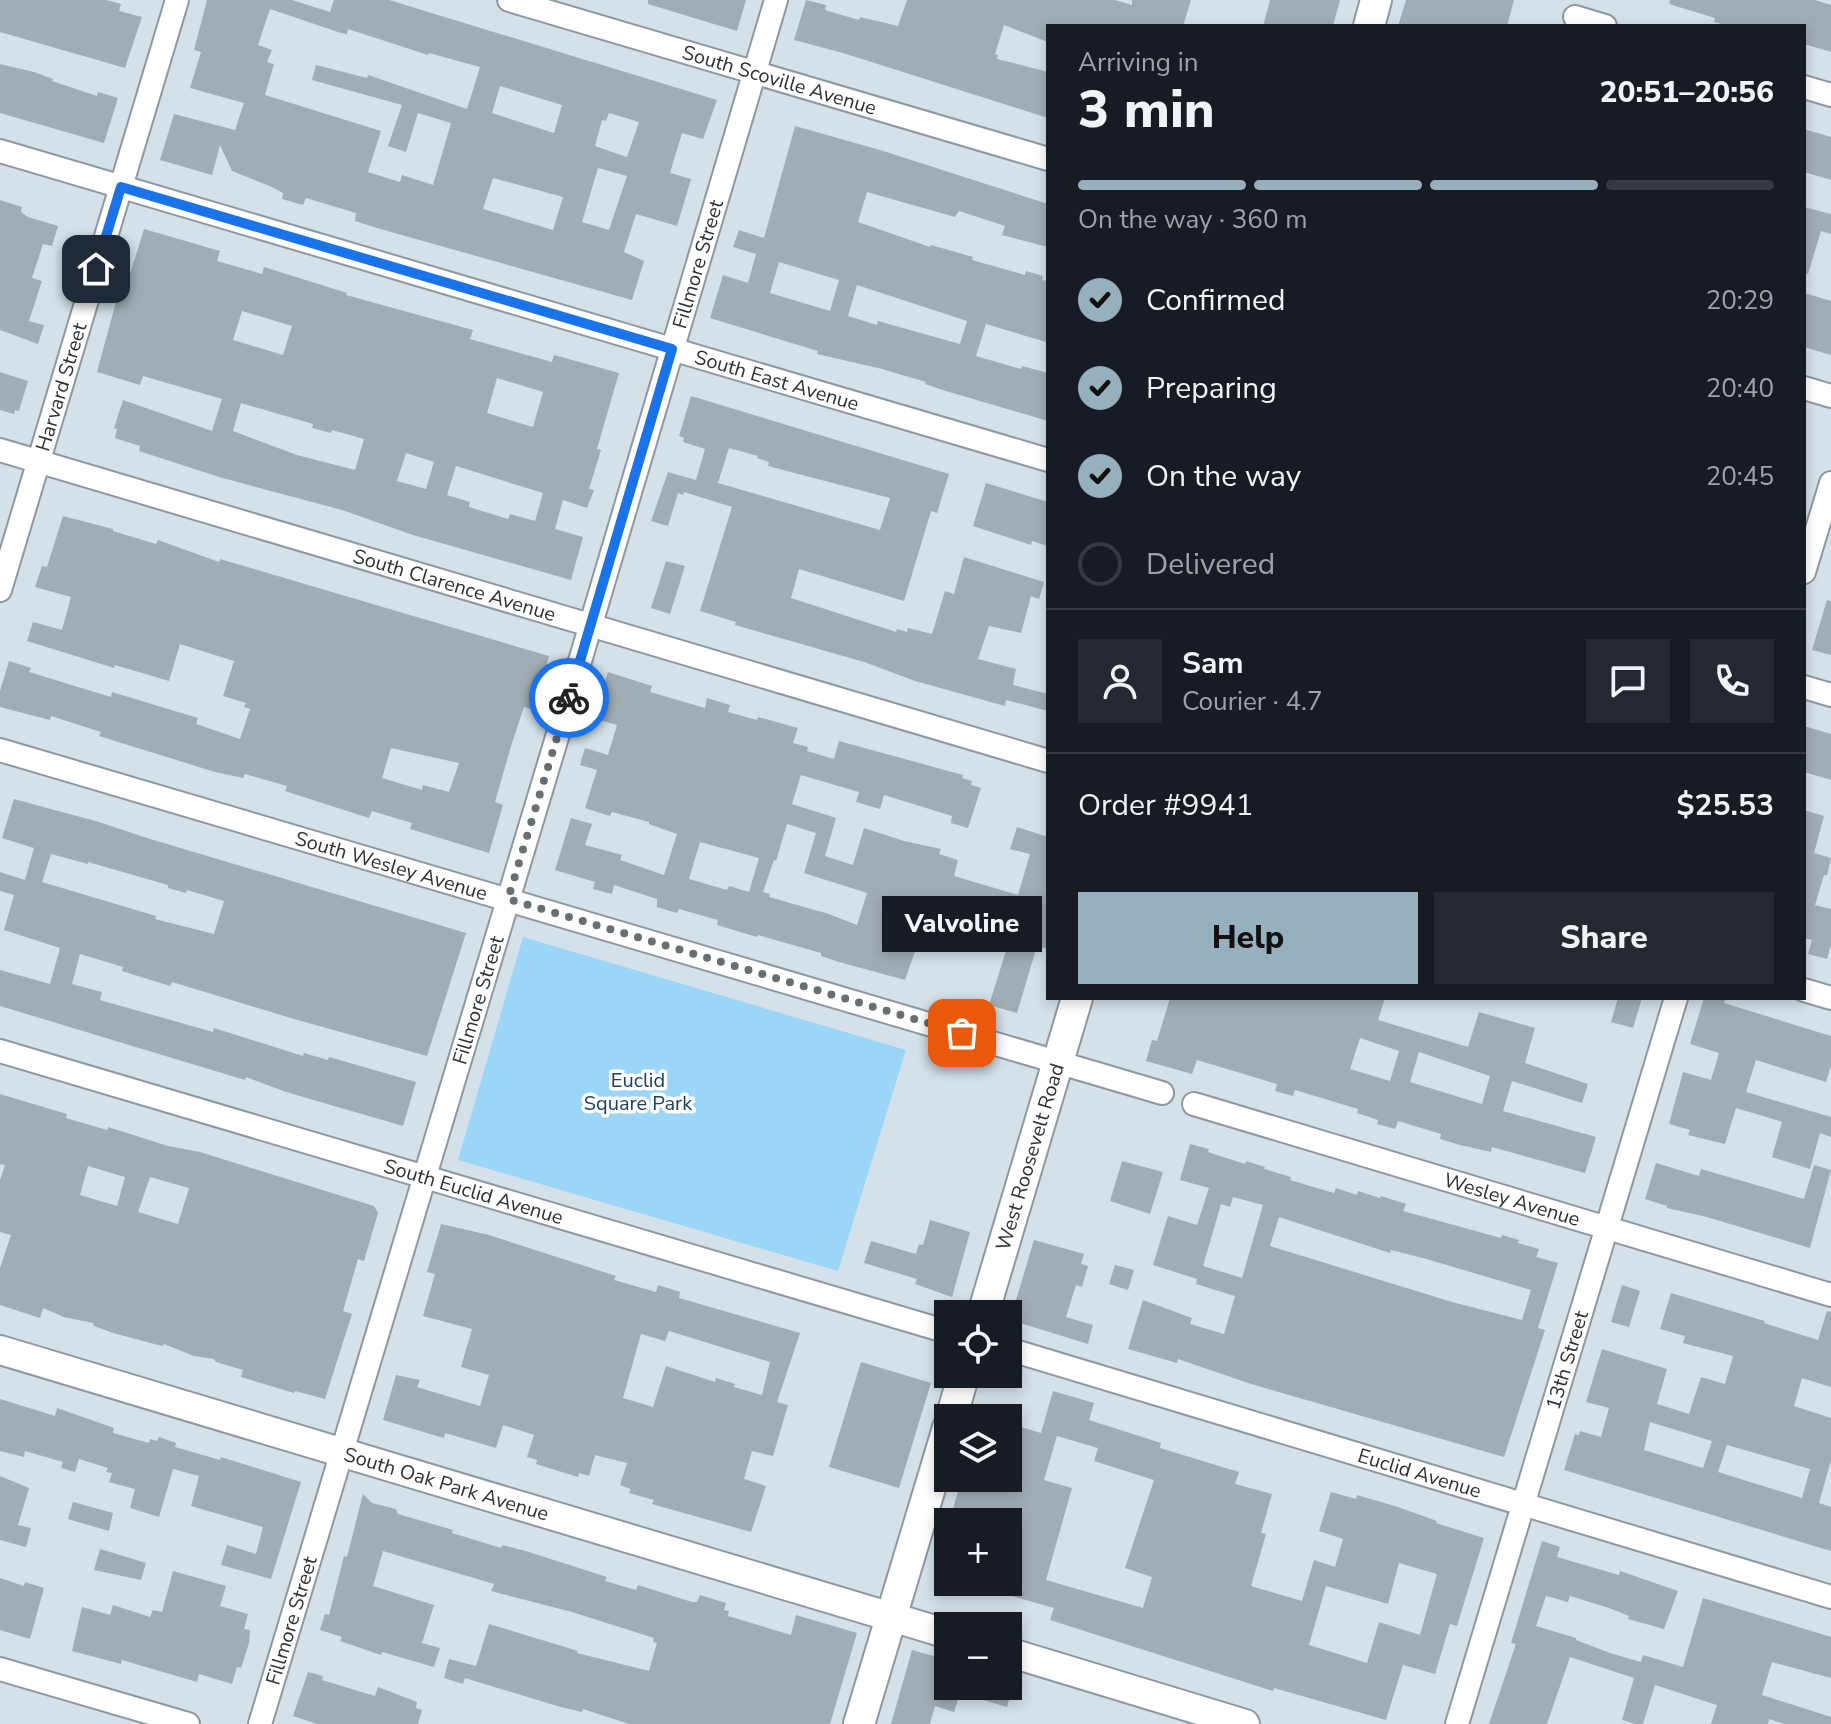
<!DOCTYPE html>
<meta charset="utf-8">
<style>
:root{--surface:#171b24;--page:#242831;--text:#f1f3f6;--muted:#9ea1a6;--line:#363941;--accent:#97b0be}
body{margin:0;font-family:"Nunito Sans",sans-serif;background:var(--page);color:var(--text);height:100vh;display:flex;flex-direction:column;font-size:30px;white-space:nowrap}
*{box-sizing:border-box;margin:0}
p{font-size:26px;color:var(--muted)}
.icon{flex:none;width:44px;height:44px;fill:none;stroke:currentColor;stroke-width:2;stroke-linecap:round;stroke-linejoin:round}
.map{position:relative;flex:1;overflow:hidden}
.panel{position:absolute;left:1046px;top:24px;width:760px;height:976px;display:flex;flex-direction:column;background:var(--surface);border-radius:0px;box-shadow:0 4px 12px #0003}
.panel>*{flex:none}
.fabs{position:absolute;left:934px;top:1300px;display:grid;gap:16px}
.fabs a{display:grid;place-items:center;width:88px;height:88px;border-radius:0px;background:var(--surface);box-shadow:0 4px 12px #0003;font-size:40px}
.pin{position:absolute;display:grid;place-items:center;width:68px;height:68px;color:#fff;margin:-34px;border-radius:16px;box-shadow:0 4px 12px #0006}
.courier{position:absolute;display:grid;place-items:center;width:80px;height:80px;margin:-40px;border:6px solid #1a73e8;border-radius:50%;background:#fff;color:#222;box-shadow:0 2px 10px #0007}
.bubble{position:absolute;height:56px;border-radius:0px;background:var(--surface);box-shadow:0 4px 12px #0003;font-size:26px;font-weight:800;line-height:56px;text-align:center}
.overview em{font-style:normal;font-weight:800}
.overview div{display:flex;flex-direction:column-reverse}
.overview{display:flex;align-items:center;justify-content:space-between;height:136px;padding:0 32px}
h1{font-size:52px;font-weight:800;line-height:60px}
.bar{display:grid;grid-template-columns:repeat(4,1fr);gap:12px 8px;align-content:center;height:96px;padding:0 32px}
.bar i{height:10px;border-radius:6px;background:var(--line)}
.bar .current{background:var(--accent)}
.bar p{grid-column:span 4}
.line{display:flex;align-items:center;gap:20px;padding:0 32px;border-top:2px solid var(--line)}
.line div{flex:1}
.round{display:grid;place-items:center;flex:none;width:84px;height:84px;border-radius:0px;background:var(--page)}
ol{padding:0 32px;list-style:none}
li{display:flex;align-items:center;gap:24px;height:88px}
li p{margin-inline-start:auto}
li .icon{padding:8px;border-radius:50%;background:var(--accent);color:#111;stroke-width:4}
li:last-child{color:var(--muted)}
li i{width:44px;height:44px;border:4px solid var(--line);border-radius:50%}
.cta{display:flex;gap:16px;margin-top:auto;padding:16px 32px}
.cta a{flex:1;height:92px;border-radius:0px;background:var(--accent);color:#111;font-size:32px;font-weight:800;line-height:92px;text-align:center}
.cta a+a{background:var(--page);color:var(--text)}
.map>svg:first-child{display:block}
</style>
<div class="map">
<svg width="1831" height="1724" viewBox="0 0 1831 1724">
<rect width="100%" height="100%" fill="#d4e1e9"/>
<path fill="#9bd5f8" d="M523,937L906,1050L838,1271L458,1160Z"/>
<path fill="#a1adb5" fill-rule="evenodd" d="M0,0H106L121,4L119,11L142,17L125,68L0,32Z
M207,0H292L330,12L334,0H389L717,100L703,139L682,133L670,173L691,179L677,226L636,214L624,252L644,261L632,300L377,228L355,221L356,213L306,198L303,205L282,199L283,193L272,187L232,171L220,145L212,175L160,160L174,114L235,130L244,103L190,88L201,52L194,50ZM270,9L341,33L347,34L348,29L428,55L429,53L480,67L467,109L368,75L367,78L316,65L312,80L402,105L388,146L406,152L418,113L451,123L433,185L402,175L400,182L368,172L381,131L265,95L274,64L267,62L272,50L258,45ZM500,86L562,105L554,133L492,113ZM609,113L639,122L627,157L595,146L602,120L606,121ZM598,168L627,176L609,230L582,222ZM493,178L563,197L553,230L483,209Z
M648,0H746L737,31L648,4Z
M806,0L826,5L825,10L859,20L860,17L898,26L907,0H1115L1132,5V0H1191L1183,26H1048V42L1004,25L995,54L998,55L997,59L1048,72V118L843,53L794,40Z
M1270,0H1340L1333,26H1263Z
M1406,0H1514L1507,26H1398Z
M1670,0H1815L1831,5V52L1804,44V26H1729L1714,22L1715,18L1669,4Z
M0,64L34,72L53,79L52,81L97,96L98,92L118,98L104,143L0,113Z
M795,126L880,150L1048,204V247L1002,235L1005,226L959,211L955,217L867,192L858,222L930,247L931,245L973,257L972,260L1025,275L1026,271L1043,276L1042,280L1048,281V333L1046,342L986,324L976,356L1021,369L1022,366L1048,373V421L946,391L925,384L926,382L882,369L817,354L818,351L710,318L723,275L748,283L756,254L733,247L739,230L764,238ZM779,262L839,280L830,311L770,293ZM857,285L967,321L960,344L878,321L877,325L848,316Z
M1804,129L1831,137V180L1804,172Z
M0,200L22,207L21,212L28,217L58,226L52,246L43,244L32,278L42,281L29,321L44,325L38,344L0,330Z
M1804,207L1831,214V234L1821,231L1808,274H1804Z
M144,229L220,251L217,261L262,274L264,267L347,293L346,295L473,330L470,339L552,362L554,355L619,373L597,449L601,450L589,489L594,490L587,508L563,500L555,529L583,537L571,580L413,535L342,510L219,477L139,451L140,446L115,438L117,429L114,428L123,400L212,431L222,399L143,376L140,385L97,372L117,298L122,300ZM242,311L292,326L283,355L233,340ZM497,378L543,392L533,427L487,413ZM241,403L313,424L312,428L331,433L332,430L364,439L355,470L297,455L233,431ZM406,453L434,462L426,489L397,481ZM456,466L543,493L535,521L510,514L508,519L469,507L470,502L447,495Z
M1804,293L1831,301V355L1804,347Z
M0,372L28,381L19,411L15,410L14,414L0,410Z
M691,396L949,474L937,513L931,511L904,601L799,569L791,598L896,632L897,629L907,632L908,628L932,634L945,591L954,594L964,557L1044,582L1039,599L1031,596L1021,633L989,626L978,659L1016,669L1013,685L1048,694V711L1006,700L1005,706L915,681L864,662L735,625L736,622L700,611L732,507L684,492L683,495L678,493L668,526L651,521L668,472L696,480L705,449L683,442L684,438L679,436ZM729,448L758,456L757,458L769,462L768,466L890,498L880,530L718,483Z
M986,483L1048,502V546L1032,541L1031,545L973,526Z
M63,516L113,529V531L156,544L158,540L219,562L220,559L549,656L533,710L524,707L512,743L495,802L503,805L489,853L410,829L412,823L372,811L369,818L285,791L287,786L245,774L243,778L215,772L99,736L101,732L51,716L50,720L0,707V691L9,661L31,668L29,672L111,697L112,692L198,718L196,724L240,739L250,709L244,707L246,703L223,696L234,661L180,644L169,681L115,665L114,668L27,641L33,622L62,630L71,597L35,587L42,566L47,567ZM391,748L459,763L449,792L423,785L422,790L382,778Z
M666,561L685,566L670,614L651,608Z
M1827,600L1831,601V655L1812,650Z
M608,672L652,686L650,692L705,708L707,698L730,705L728,712L757,720L758,717L798,728L793,743L808,747L807,751L834,759L839,741L963,775L962,778L972,781L971,785L981,788L968,828L951,823L952,816L884,795L880,809L856,802L859,792L801,775L792,804L836,818L825,856L853,865L864,828L904,841L941,849L939,854L958,860L954,876L1018,895L1030,854L1010,849L1017,827L1048,837V949L1037,946L1017,1013L989,1005L1010,938L962,923L964,917L921,903L913,931L921,934L905,980L839,962L821,956V953L758,935L757,937L717,925L718,920L679,909L677,913L657,907V899L614,885L612,894L593,889L595,882L555,870L571,818L592,824L585,845L622,855L620,860L664,875L677,834L649,824V822L612,812L610,816L585,808L597,770L580,765L585,748L608,755L617,725L599,720L600,715L595,713ZM787,824L816,833L804,873L867,893L857,925L829,914L769,897L770,894L763,892L774,860L776,861ZM700,842L759,858L749,892L729,886L727,890L689,879Z
M1804,726L1831,734V780L1804,772Z
M14,799L99,822L147,838L466,933L427,1056L294,1019L172,982L170,986L122,971L123,967L80,954L72,984L102,992L100,1000L213,1032L214,1028L303,1056L304,1053L328,1060L329,1057L416,1082L403,1126L286,1092L246,1077L245,1080L0,1006V970L50,984L60,948L4,930L14,895L0,891V872L25,880L34,848L2,838ZM51,854L88,864V862L168,885V888L186,893L187,890L224,901L214,934L155,919L156,916L42,882Z
M1804,810L1824,816L1814,853L1831,858L1827,875H1824L1815,905L1831,909V944L1827,959L1808,954L1812,940L1804,938Z
M1170,998H1385L1378,1020L1468,1047L1479,1012L1535,1028L1525,1063L1588,1084L1582,1103L1512,1081L1503,1111L1596,1137L1585,1173L1492,1147L1491,1152L1460,1145L1440,1139L1441,1134L1398,1121L1395,1129L1377,1124L1378,1120L1357,1113L1358,1109L1295,1090L1293,1096L1275,1091L1277,1084L1197,1060L1192,1074L1146,1061L1152,1040L1157,1041ZM1360,1038L1399,1051L1390,1081L1350,1069ZM1419,1052L1490,1076L1482,1104L1410,1082Z
M1618,998H1642L1633,1028L1611,1022Z
M1704,998H1726L1724,1003L1831,1036V1065L1826,1082L1756,1060L1746,1092L1831,1117V1137L1820,1133L1810,1169L1772,1157L1782,1122L1763,1116L1736,1108L1725,1144L1688,1135L1690,1130L1669,1124L1683,1072L1711,1080L1719,1053L1690,1044Z
M0,1094L67,1114L66,1118L107,1130L108,1127L168,1146L200,1152L374,1206L378,1213L364,1261L358,1259L343,1311L352,1314L325,1399L295,1391L294,1393L241,1377L243,1370L216,1362L214,1359L194,1356L164,1344L162,1346L113,1333L94,1326L93,1323L64,1317L43,1308L40,1318L0,1305V1268L11,1235L0,1232V1180L5,1165L0,1164ZM88,1166L125,1177L117,1206L80,1195ZM150,1177L189,1188L178,1224L138,1212Z
M1190,1144L1209,1149L1208,1152L1245,1164L1246,1161L1265,1167L1264,1169L1291,1177L1290,1180L1334,1193L1336,1188L1357,1195L1358,1191L1380,1198L1381,1196L1406,1204L1403,1211L1501,1238L1502,1235L1519,1240L1518,1243L1539,1249L1536,1257L1558,1263L1538,1328L1545,1330L1504,1457L1251,1384L1178,1359L1177,1363L1128,1349L1143,1300L1192,1318L1190,1324L1224,1334L1235,1296L1196,1284L1197,1279L1153,1265L1168,1216L1197,1225L1199,1219L1209,1188L1180,1180ZM1233,1197L1263,1205L1242,1278L1203,1266L1221,1204L1230,1207ZM1279,1217L1390,1253L1391,1250L1423,1258L1531,1290L1522,1320L1452,1302L1270,1246Z
M1122,1161L1163,1172L1150,1214L1110,1201Z
M1656,1163L1699,1176L1701,1169L1804,1199L1814,1165L1831,1170L1810,1248L1707,1217L1667,1208V1206L1645,1199Z
M930,1220L970,1232L952,1297L915,1284L917,1279L864,1263L871,1241L916,1254L919,1244L923,1245Z
M441,1224L489,1235L616,1276L614,1280L656,1292L658,1285L680,1292L679,1298L800,1333L777,1402L788,1405L773,1456L752,1451L744,1479L766,1486L751,1532L652,1504L654,1500L629,1493L631,1489L620,1485L627,1463L595,1455L589,1476L579,1473L578,1477L536,1464L537,1460L527,1457L534,1435L503,1425L496,1448L445,1433L444,1438L383,1420L396,1375L420,1380L417,1387L480,1406L489,1375L461,1367L472,1329L423,1316L435,1274L427,1272ZM669,1331L770,1362L762,1395L734,1387L735,1384L716,1378L715,1382L666,1366L653,1407L623,1398L641,1334L665,1341Z
M1034,1240L1084,1254L1081,1264L1088,1266L1082,1287L1076,1285L1066,1317L1093,1325L1088,1344L1010,1320Z
M1115,1265L1134,1270L1128,1290L1109,1284Z
M1622,1285L1640,1291L1629,1327L1611,1322Z
M1671,1293L1765,1321L1764,1323L1818,1340L1827,1311L1831,1312V1387L1802,1378L1794,1406L1831,1418V1460L1819,1503L1831,1507V1551L1564,1470L1575,1434L1579,1435L1580,1431L1601,1437L1609,1408L1586,1402L1602,1349L1667,1369L1657,1404L1689,1414L1701,1377L1725,1384L1733,1356L1683,1343L1685,1336L1660,1329ZM1650,1422L1712,1441L1703,1468L1644,1450ZM1727,1445L1810,1469L1802,1498L1718,1472Z
M861,1362L931,1383L899,1488L829,1467Z
M1053,1391L1094,1403L1089,1420L1161,1443L1160,1448L1239,1472L1235,1484L1272,1494L1261,1533L1266,1534L1251,1586L1302,1601L1314,1560L1335,1567L1343,1539L1319,1531L1331,1492L1356,1499L1357,1495L1398,1507L1437,1521L1436,1523L1484,1538L1457,1626L1450,1624L1435,1674L1403,1665L1386,1720L1274,1688L1273,1691L1050,1620L1054,1608L1008,1595V1522H949L962,1478H1008V1423L1041,1433ZM1057,1436L1098,1448L1094,1461L1154,1480L1125,1568L1152,1577L1143,1608L1046,1580L1072,1488L1044,1480ZM1399,1563L1437,1574L1420,1635L1379,1622L1367,1663L1309,1645L1326,1586L1388,1604Z
M0,1399L55,1416L57,1408L114,1428L113,1433L149,1443L150,1439L157,1441L159,1437L176,1443L175,1447L220,1460L221,1457L301,1482L271,1579L221,1565L227,1545L256,1554L263,1527L191,1506L199,1476L173,1469L159,1517L130,1508L135,1489L109,1482L112,1473L106,1472L108,1468L79,1459L75,1472L61,1468L63,1462L25,1451L24,1457L0,1451Z
M0,1476L29,1488L18,1525L31,1528L26,1547L0,1540Z
M363,1494L372,1503L396,1509L398,1514L453,1530L452,1533L501,1548L502,1545L529,1552L607,1577L605,1581L636,1590L638,1585L692,1602H697L700,1595L726,1603L724,1610L729,1611L728,1616L791,1635L796,1615L857,1633L830,1724H629L583,1709L582,1712L557,1706L465,1678L463,1684L444,1678L449,1659L476,1666L489,1624L578,1651L577,1653L649,1671L657,1643L653,1642L654,1638L572,1612L491,1591L494,1584L383,1551L373,1586L434,1605L422,1643L440,1648L434,1667L382,1652L381,1655L340,1641L342,1637L320,1630L325,1614L329,1615L344,1556L347,1557Z
M73,1502L113,1513L109,1531L68,1519Z
M1542,1541L1560,1547L1557,1557L1619,1575L1620,1571L1678,1591L1664,1629L1628,1619L1629,1616L1609,1608L1570,1596L1568,1602L1546,1596L1536,1626L1576,1638V1640L1610,1653L1641,1662L1643,1655L1683,1667L1703,1598L1831,1637V1678L1772,1662L1762,1695L1831,1717V1724H1784L1769,1719L1768,1724H1711L1717,1705L1655,1685L1643,1724H1635L1622,1720L1634,1678L1570,1657L1547,1724H1489L1516,1644L1511,1643Z
M100,1549L146,1563L141,1580L94,1570Z
M173,1571L226,1586L220,1606L248,1614L244,1629L250,1630L249,1643L241,1668L237,1667L232,1684L199,1674L197,1682L122,1660L121,1664L72,1651L82,1607L110,1615L113,1605L150,1617L153,1610L162,1612Z
M0,1578L24,1586L25,1582L44,1588L30,1639L0,1630Z
M912,1650L948,1660V1686H1013L1007,1707L960,1693L954,1712L935,1706L930,1724H891Z
M308,1672L323,1676L322,1680L375,1696L378,1687L417,1702L416,1708L422,1710L418,1724H317L293,1716Z"/>
<g fill="none" stroke-linecap="round" stroke-linejoin="round">
<g stroke="#8d99a1" stroke-width="26">
<g id="minor">
<path id="s1" d="M509,0L1048,159"/>
<path d="M1575,17L1605,26"/>
<path d="M1804,87L1831,95"/>
<path id="s2" d="M0,151L1048,460"/>
<path d="M1804,388L1831,396"/>
<path id="s3" d="M0,450L1048,761"/>
<path d="M1804,572L1831,483"/>
<path id="s4" d="M0,590L177,0"/>
<path d="M1804,687L1831,695"/>
<path id="s5" d="M0,750L1162,1093"/>
<path d="M1804,990L1831,998"/>
<path id="s6" d="M0,1051L948,1332"/>
<path id="s7" d="M1194,1104L1831,1295"/>
<path id="s8" d="M1008,1349L1831,1597"/>
<path d="M0,1669L188,1724"/>
<path id="s9" d="M260,1724L583,651L776,0"/>
<path id="s10" d="M1457,1724L1676,998"/>
</g>
</g>
<g stroke="#8d99a1" stroke-width="32">
<g id="tertiary">
<path id="s11" d="M0,1350L948,1634"/>
<path d="M1008,1652L1245,1724"/>
</g>
</g>
<g stroke="#8d99a1" stroke-width="34">
<g id="secondary">
<path d="M1369,26L1376,0"/>
<path id="s12" d="M983,1314L1077,998"/>
<path d="M951,1418L964,1374"/>
<path d="M859,1724L948,1428"/>
</g>
</g>
<use href="#minor" stroke="#fff" stroke-width="22"/>
<use href="#tertiary" stroke="#fff" stroke-width="28"/>
<use href="#secondary" stroke="#fff" stroke-width="30"/>
</g>
<g fill="none" stroke-linecap="round" stroke-linejoin="round">
<path stroke="#676f73" stroke-width="8" stroke-dasharray="0 14.4" d="M569,698L508,899L962,1033"/>
<path stroke="#1a73e8" stroke-width="10" d="M96,269L121,187L672,349L569,698"/>
</g>
<g text-anchor="middle" dominant-baseline="central" stroke-width="7" stroke-linejoin="round" paint-order="stroke">
<g font-size="20" fill="#2c3134" stroke="#fff">
<text stroke="none"><textPath href="#s1" startOffset="282">South Scoville Avenue</textPath></text>
<text stroke="none"><textPath href="#s9" startOffset="1524">Fillmore Street</textPath></text>
<text stroke="none"><textPath href="#s2" startOffset="810">South East Avenue</textPath></text>
<text stroke="none"><textPath href="#s4" startOffset="212">Harvard Street</textPath></text>
<text stroke="none"><textPath href="#s3" startOffset="474">South Clarence Avenue</textPath></text>
<text stroke="none"><textPath href="#s5" startOffset="408">South Wesley Avenue</textPath></text>
<text stroke="none"><textPath href="#s9" startOffset="756">Fillmore Street</textPath></text>
<text stroke="none"><textPath href="#s12" startOffset="164">West Roosevelt Road</textPath></text>
<text stroke="none"><textPath href="#s6" startOffset="494">South Euclid Avenue</textPath></text>
<text stroke="none"><textPath href="#s7" startOffset="332">Wesley Avenue</textPath></text>
<text stroke="none"><textPath href="#s10" startOffset="380">13th Street</textPath></text>
<text stroke="none"><textPath href="#s8" startOffset="430">Euclid Avenue</textPath></text>
<text stroke="none"><textPath href="#s11" startOffset="466">South Oak Park Avenue</textPath></text>
<text stroke="none"><textPath href="#s9" startOffset="108">Fillmore Street</textPath></text>
</g>
<g font-size="20" fill="#194259" stroke="#fff">
<text x="638" y="1080">Euclid<tspan x="638" dy="23">Square Park</tspan></text>
</g>
</g>
</svg>
<div class="fabs">
<a><svg class="icon" aria-label="locate" viewBox="0 0 24 24"><circle cx="12" cy="12" r="6"/><path d="M12 2v4M12 18v4M2 12h4M18 12h4"/></svg></a>
<a><svg class="icon" aria-label="layers" viewBox="0 0 24 24"><path d="M12 4l9 5-9 5-9-5zM3 14l9 5 9-5"/></svg></a>
<a>+</a>
<a>−</a>
</div>
<div class="pin" style="left:962px;top:1033px;background:#ea580c"><svg class="icon" aria-label="bag" viewBox="0 0 24 24"><path d="M5 8h14l-1 12H6zM9 8a3 3 0 0 1 6 0"/></svg></div>
<div class="pin" style="left:96px;top:269px;background:#1f2937"><svg class="icon" aria-label="home" viewBox="0 0 24 24"><path d="M3 11l9-7 9 7M6 9v11h12V9"/></svg></div>
<div class="courier" style="left:569px;top:698px"><svg class="icon" aria-label="bike" viewBox="0 0 24 24"><circle cx="6" cy="16" r="4"/><circle cx="18" cy="16" r="4"/><path d="M6 16l4-8h5l3 8M10 8l3 8H6M13 5h3"/></svg></div>
<div class="bubble" style="left:882px;top:896px;width:160px">Valvoline</div>
<section class="panel">
<div class="overview"><div><h1>3 min</h1><p>Arriving in</p></div><em>20:51–20:56</em></div>
<div class="bar"><i class="current"></i><i class="current"></i><i class="current"></i><i></i><p>On the way · 360 m</p></div>
<ol>
<li><svg class="icon" aria-label="check" viewBox="0 0 24 24"><path d="M5 12l5 5 9-10"/></svg>Confirmed<p>20:29</p></li>
<li><svg class="icon" aria-label="check" viewBox="0 0 24 24"><path d="M5 12l5 5 9-10"/></svg>Preparing<p>20:40</p></li>
<li><svg class="icon" aria-label="check" viewBox="0 0 24 24"><path d="M5 12l5 5 9-10"/></svg>On the way<p>20:45</p></li>
<li><i></i>Delivered</li>
</ol>
<div class="line" style="height:144px"><a class="round"><svg class="icon" aria-label="person" viewBox="0 0 24 24"><circle cx="12" cy="8" r="4"/><path d="M4 21q1-7 8-7t8 7"/></svg></a><div><b>Sam</b><p>Courier · 4.7</p></div><a class="round"><svg class="icon" aria-label="chat" viewBox="0 0 24 24"><path d="M4 5h16v11H9l-5 4z"/></svg></a><a class="round"><svg class="icon" aria-label="phone" viewBox="0 0 24 24"><path d="M5 4h4l2 5-3 2q2 4 5 5l2-3 5 2v4C11 20 4 13 5 4z"/></svg></a></div>
<div class="line" style="height:104px"><div>Order #9941</div><b>$25.53</b></div>
<div class="cta"><a>Help</a><a>Share</a></div>
</section>
</div>
